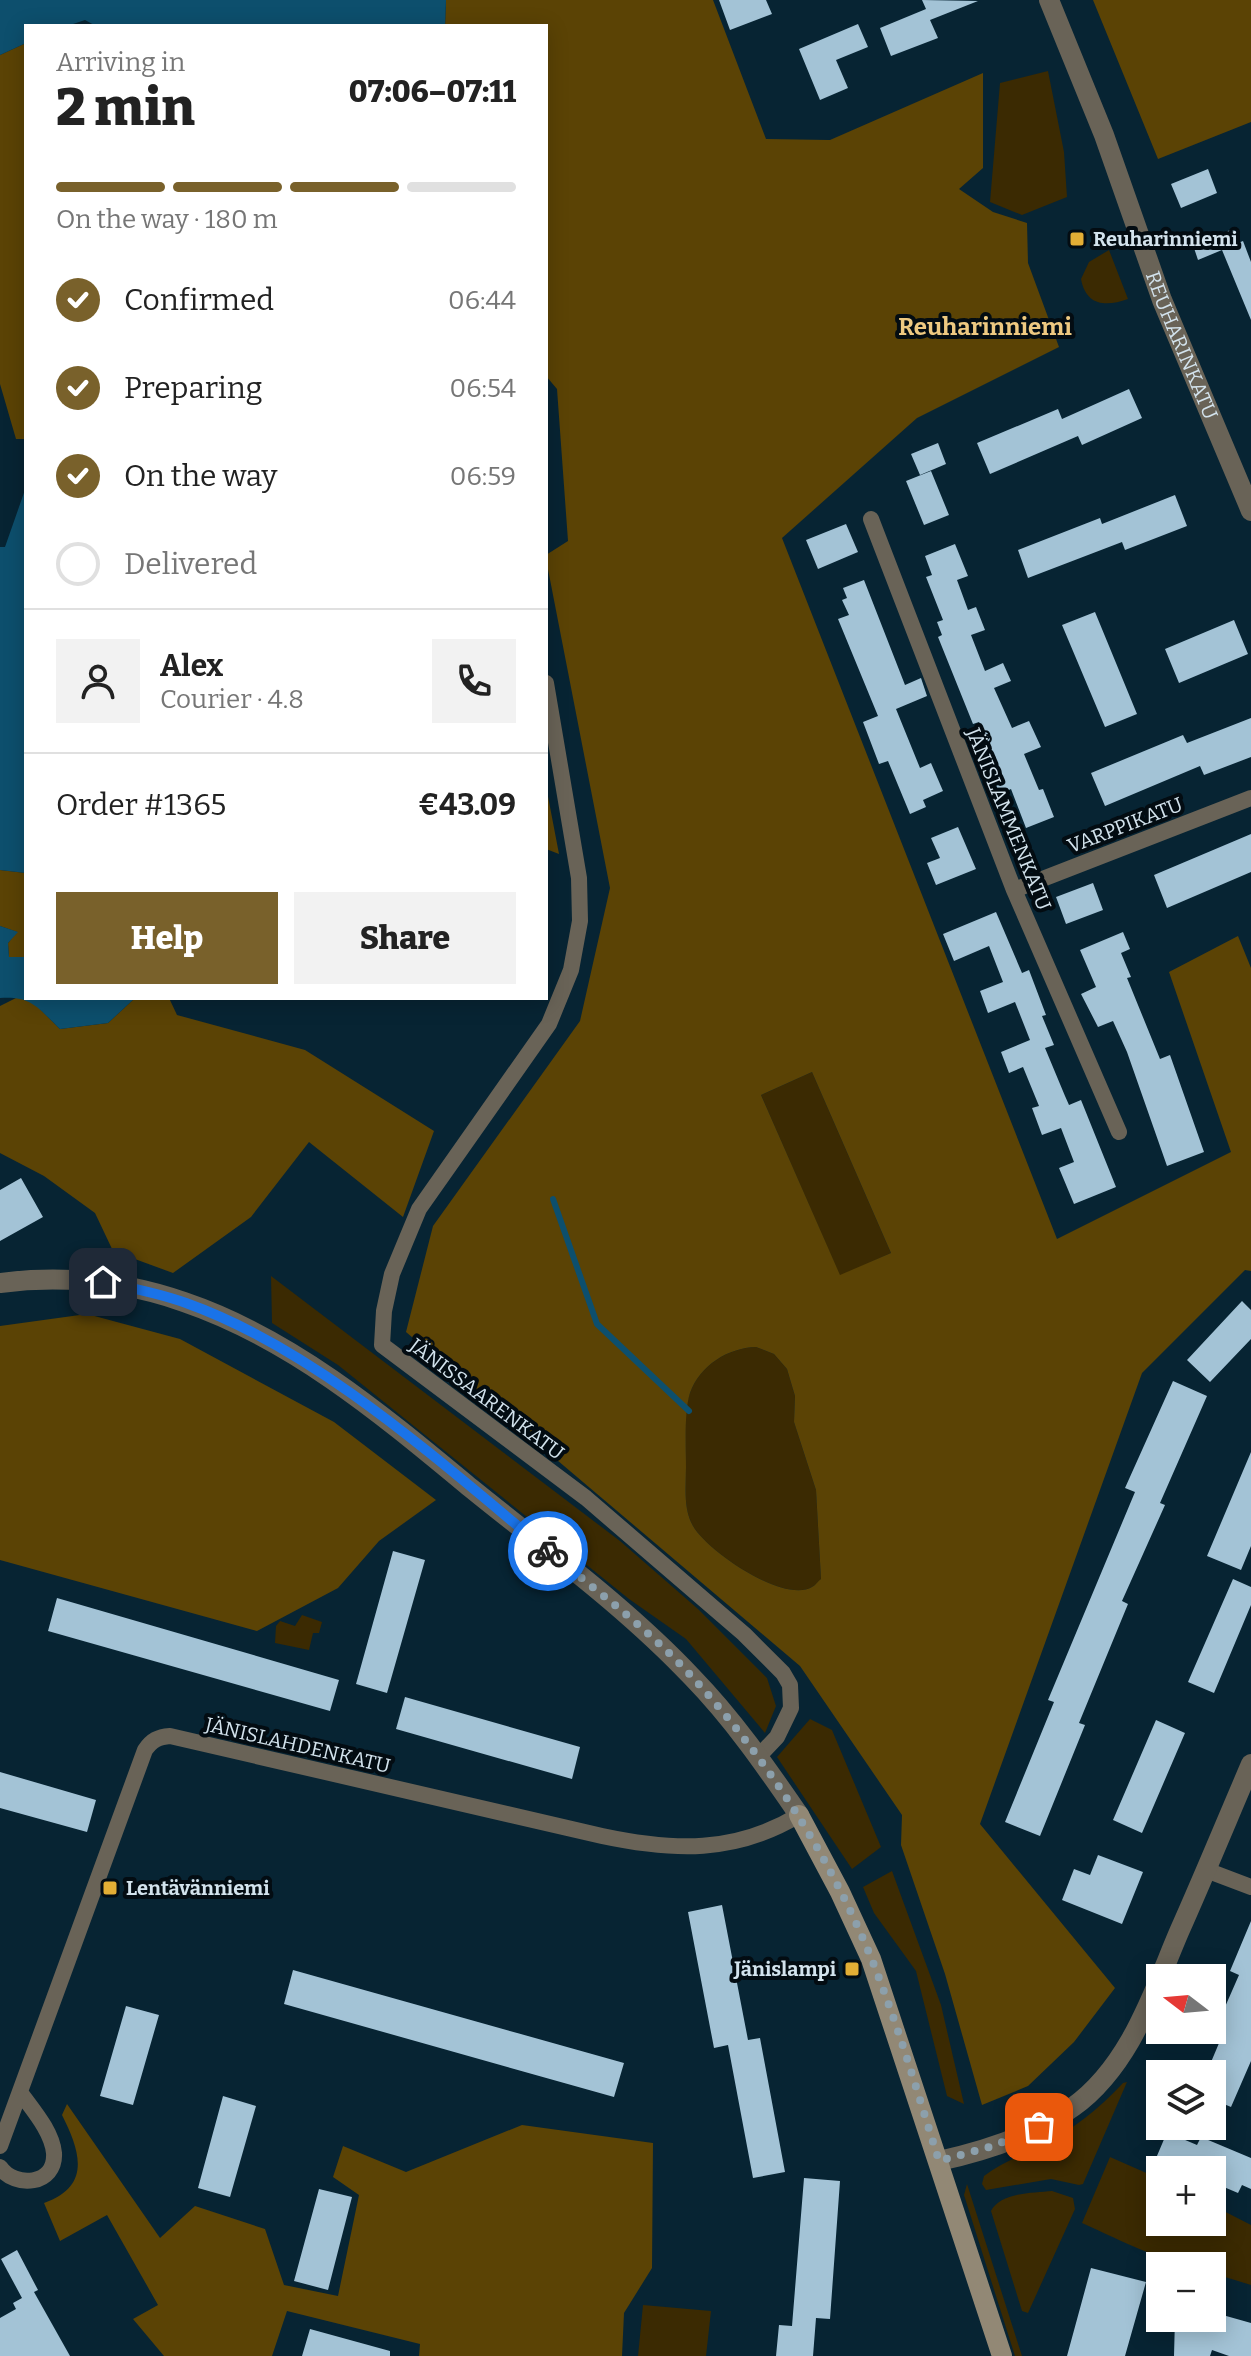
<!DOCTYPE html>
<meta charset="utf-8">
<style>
:root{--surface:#fff;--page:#f2f2f2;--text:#222;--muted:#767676;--line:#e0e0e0;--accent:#79612b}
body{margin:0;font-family:Bitter,serif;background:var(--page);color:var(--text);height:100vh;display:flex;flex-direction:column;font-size:30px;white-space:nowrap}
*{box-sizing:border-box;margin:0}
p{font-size:26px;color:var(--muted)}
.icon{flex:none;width:44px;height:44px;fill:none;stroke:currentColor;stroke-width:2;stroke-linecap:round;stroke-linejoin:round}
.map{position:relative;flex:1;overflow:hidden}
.panel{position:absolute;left:24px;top:24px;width:524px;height:976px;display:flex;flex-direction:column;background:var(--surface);border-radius:0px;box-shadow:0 4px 20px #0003}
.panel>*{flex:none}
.needle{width:52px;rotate:286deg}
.buttons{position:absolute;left:1146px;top:1964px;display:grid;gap:16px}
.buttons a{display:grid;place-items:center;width:80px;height:80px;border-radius:0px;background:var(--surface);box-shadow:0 4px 20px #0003;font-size:40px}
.pin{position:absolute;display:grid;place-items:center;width:68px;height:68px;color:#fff;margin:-34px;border-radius:16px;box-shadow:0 4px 12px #0006}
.courier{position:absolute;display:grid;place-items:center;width:80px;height:80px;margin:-40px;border:6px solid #1a73e8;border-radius:50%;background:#fff;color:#222;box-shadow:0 2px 10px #0007}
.overview em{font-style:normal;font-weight:800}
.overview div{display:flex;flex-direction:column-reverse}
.overview{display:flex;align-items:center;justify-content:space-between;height:136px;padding:0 32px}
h1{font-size:52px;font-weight:800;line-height:60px}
.bar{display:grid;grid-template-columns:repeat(4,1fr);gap:12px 8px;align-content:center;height:96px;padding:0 32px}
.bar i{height:10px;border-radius:6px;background:var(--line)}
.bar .on{background:var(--accent)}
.bar p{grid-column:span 4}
.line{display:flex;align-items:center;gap:20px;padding:0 32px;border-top:2px solid var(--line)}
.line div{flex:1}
.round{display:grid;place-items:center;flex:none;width:84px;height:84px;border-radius:0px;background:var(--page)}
ol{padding:0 32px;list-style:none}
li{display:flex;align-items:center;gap:24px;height:88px}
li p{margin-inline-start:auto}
li .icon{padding:8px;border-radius:50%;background:var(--accent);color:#fff;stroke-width:4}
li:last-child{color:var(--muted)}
li i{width:44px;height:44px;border:4px solid var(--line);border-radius:50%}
.action{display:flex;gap:16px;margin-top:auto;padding:16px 32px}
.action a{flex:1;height:92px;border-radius:0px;background:var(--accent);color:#fff;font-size:32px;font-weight:800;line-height:92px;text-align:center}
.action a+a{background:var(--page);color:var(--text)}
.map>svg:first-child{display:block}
</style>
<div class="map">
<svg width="1251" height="2356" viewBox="0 0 1251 2356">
<rect width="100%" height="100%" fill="#072433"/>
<path fill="#3b2a02" d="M1048,71L1064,152L1067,197L1022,215L990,202L1000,83Z
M1109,250L1128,299C1106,307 1086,306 1081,279L1089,262Z
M812,1072L891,1253L840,1276L761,1095Z
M271,1276L620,1541L698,1609L767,1678L776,1706L765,1733L686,1639L629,1599L338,1365L272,1323Z
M756,1347L774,1354L787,1369L795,1396L794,1422L816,1490L821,1579C818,1582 816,1585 812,1587C784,1604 707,1551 693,1526C683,1508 686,1487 686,1467C686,1446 683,1412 690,1393C700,1365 728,1348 756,1347Z
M302,1615L322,1622L319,1633H313L309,1650L275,1643L276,1626L280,1621L295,1626Z
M810,1719L832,1730L881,1847L852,1869L777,1757Z
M892,1871L941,2005L964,2104L947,2096L916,1971L874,1913L863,1887Z
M1127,2082L1083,2184L1079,2185L1051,2179L986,2190L982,2184L984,2176C1001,2163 1020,2156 1039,2147C1071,2131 1099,2109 1123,2083Z
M1110,2157L1160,2179V2222H1212V2205L1251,2225V2285L1212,2273V2266C1166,2266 1123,2241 1082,2223Z
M967,2184L1022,2356H1015L964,2195Z
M1052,2191L1073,2198L1075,2209L1028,2313L1022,2311L991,2211C1000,2192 1034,2193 1052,2191Z
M643,2305L711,2311L706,2356H638Z"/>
<path fill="#5b4305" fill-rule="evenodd" d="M446,0H713L766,139L830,140L983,73V168L959,189L993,212L1027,223L1028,263L1059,347L917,418L782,538L1057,1239L1231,1152L1169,972L1238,936L1251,968V1271L1245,1270L1142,1373L980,1824L1115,1988L1074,2042L1028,2086L982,2105L945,1974L901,1845L902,1815L800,1666L406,1332L433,1226L580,1021L610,888L546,559V555L568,541L557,389L546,376V26H445ZM812,1072L891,1253L840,1275L761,1095ZM756,1347L774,1354L787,1369L795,1396L794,1422L816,1490L821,1579C818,1581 816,1585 812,1587C784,1604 707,1551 693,1526C683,1508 686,1487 686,1467C686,1446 684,1412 690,1393C700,1365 728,1348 756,1347Z
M1093,0H1251V122L1158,159Z
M26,43V439H16L0,384V55Z
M546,786L559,854L546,849Z
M0,870L26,873V957L9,958L8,943L17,932L0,926Z
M18,997L33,1002L60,1029L108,1023L135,998H169L177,1015L305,1050L434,1131L403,1217L309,1142L251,1217L173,1273L113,1251L95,1213L44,1176L0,1153V1006Z
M87,1314L180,1339L334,1422L436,1500L379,1541L338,1588L257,1631L0,1560V1326Z
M67,2104L160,2238L195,2206L265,2229L284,2285L338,2296L359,2195L333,2177L343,2146L406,2172L522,2125L653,2143L652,2268L624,2313L622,2356H419L420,2344L287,2311L272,2356H164L133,2319L158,2305L107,2215L60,2241L44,2203C92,2186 80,2151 62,2115Z"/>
<path fill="#0d4f6d" d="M0,0H446L445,26H96L85,20L67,26H26V43L0,55Z
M26,487V873L0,870V547H5Z
M0,926L18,932L8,943L9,957H26V998H135L108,1023L60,1029C38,1008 32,996 0,998Z"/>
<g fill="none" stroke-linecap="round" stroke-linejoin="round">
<path stroke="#0d4f6d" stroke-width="6" d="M553,1199L597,1324L689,1411"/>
</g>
<path fill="#a3c3d6" d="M719,0H766L772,14L730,30Z
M922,0L978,1L930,20L938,38L891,56L880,28L926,9Z
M858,24L868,47L836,60L848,88L820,100L799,49Z
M1208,169L1217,193L1181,208L1171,184Z
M1233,229L1238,243L1243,241L1251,262V320L1222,250L1198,260L1193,245Z
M1129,389L1142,418L1082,445L1078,436L990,474L977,443L1058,409L1062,419Z
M938,443L946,464L920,475L911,454Z
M931,471L949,515L924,525L906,481Z
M1175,495L1187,526L1125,550L1122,542L1028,578L1018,550L1100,518L1102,524Z
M846,524L858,552L818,569L806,540Z
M955,544L968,576L957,580L968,610L976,607L985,630L971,635L985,671L1003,663L1011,681L994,688L1012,728L1029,721L1041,747L1024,754L1039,790L1043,789L1054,817L1026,828L1011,789L1000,794L985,760L993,757L979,722L973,724L938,637L942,635L937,622L943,620L926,577L932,575L925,556Z
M864,580L905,685L921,678L927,696L896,709L920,768L931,763L943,791L923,800L926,807L910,814L888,761L879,764L863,722L878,716L838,619L849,615L842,600L847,598L843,588Z
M1095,612L1137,714L1105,727L1062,625Z
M1234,620L1248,654L1179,683L1165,649Z
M1251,718V757L1204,775L1200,766L1105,806L1091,773L1183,735L1187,743Z
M958,827L976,869L936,885L927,863L940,858L931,838Z
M1251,834V872L1167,908L1154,875Z
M1093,883L1103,910L1066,924L1056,897Z
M996,912L1022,973L1029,970L1046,1015L1042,1016L1054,1045L1045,1048L1065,1096L1069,1105L1081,1100L1116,1187L1074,1204L1059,1168L1074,1162L1061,1128L1042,1135L1032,1108L1039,1106L1023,1067L1009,1073L1001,1052L1030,1040L1015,1002L988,1013L980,991L1003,982L989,946L954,961L943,934Z
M1123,932L1130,949L1121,953L1131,977L1127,978L1160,1059L1170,1055L1204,1152L1167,1166L1127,1052L1113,1021L1098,1027L1081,994L1096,987L1080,950Z
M21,1178L43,1217L0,1241V1190Z
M1242,1301L1251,1310V1339L1210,1382L1187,1360Z
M1173,1381L1207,1396L1160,1503L1165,1505L1122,1601L1128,1604L1079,1723L1085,1725L1040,1836L1005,1822L1054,1702L1048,1700L1135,1492L1125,1488Z
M1251,1452V1546L1241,1570L1207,1556Z
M393,1551L425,1560L387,1693L356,1684Z
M1233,1579L1251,1587V1605L1214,1693L1188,1682Z
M57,1598L339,1680L330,1711L48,1631Z
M405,1697L580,1747L572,1779L396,1729Z
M1156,1720L1185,1733L1142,1833L1113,1820Z
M0,1772L96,1800L87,1832L0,1808Z
M1098,1855L1143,1872L1122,1924L1062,1900L1074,1869L1090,1875Z
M722,1905L748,2040L760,2038L785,2172L753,2178L728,2045L714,2048L688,1912Z
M1251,1921V2061L1231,2107L1212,2099V2074H1206L1222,2036L1214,2032L1239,1975L1230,1971Z
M293,1970L624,2063L614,2097L284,2004Z
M126,2006L159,2015L133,2105L100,2096Z
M223,2096L256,2106L230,2197L198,2188Z
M1171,2134L1197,2145L1201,2137L1251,2158V2189L1242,2185L1238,2193L1212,2182V2170H1151L1165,2137L1169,2139Z
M804,2178L840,2181L830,2319L816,2318L813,2356H776L779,2325L792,2326Z
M319,2189L352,2197L328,2290L294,2281Z
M17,2250L38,2290L34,2292L70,2356H0V2318L16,2309L13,2303L22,2298L1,2259Z
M1091,2268L1146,2282L1125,2356H1067Z
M1212,2312L1251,2323V2356H1229L1212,2350L1210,2356H1174L1175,2318H1212Z
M310,2329L390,2351V2356H302Z"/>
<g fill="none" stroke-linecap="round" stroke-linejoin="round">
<path stroke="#696357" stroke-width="16" d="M871,519L1014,890L1119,1132
M546,683L579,878L580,921L571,970L549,1024L419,1209L392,1274L384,1311L382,1345L586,1498L744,1634L783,1673L790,1685L791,1708L777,1737L759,1756
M1014,890L1251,798
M1206,1870L1251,1887
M0,2146L145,1750C152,1740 158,1737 170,1736L602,1836C673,1851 735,1854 799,1815
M0,2167C15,2189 56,2185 54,2153C52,2131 32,2109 20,2092"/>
<g stroke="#696357" stroke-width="20">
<path id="s1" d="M1049,0L1104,135L1162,300L1251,511"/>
<path d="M0,1283C63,1275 124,1281 184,1302C293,1339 385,1417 472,1489C546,1549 626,1607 692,1677C733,1719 766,1767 799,1815"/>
<path d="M939,2161C985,2151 1035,2135 1073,2107C1130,2066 1153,1993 1179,1932C1204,1876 1227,1820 1251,1764"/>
</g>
<path stroke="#928875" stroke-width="20" d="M799,1815L840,1892L871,1959L1002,2356"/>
</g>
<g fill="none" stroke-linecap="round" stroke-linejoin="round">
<path stroke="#8ca0ac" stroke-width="8" stroke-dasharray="0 14.4" d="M548,1551C598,1592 651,1631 694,1679C769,1761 830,1857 872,1960C898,2025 918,2094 939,2161L993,2146L1039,2127"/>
<path stroke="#1a73e8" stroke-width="10" d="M103,1282C131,1288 159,1293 186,1303C318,1350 441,1463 548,1551"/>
</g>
<g fill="#e3ae35" stroke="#030c12" stroke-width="3">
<rect x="1069" y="231" width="16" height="16" rx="4"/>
<rect x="102" y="1880" width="16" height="16" rx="4"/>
<rect x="844" y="1961" width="16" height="16" rx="4"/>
</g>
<g text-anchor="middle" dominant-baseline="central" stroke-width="8" stroke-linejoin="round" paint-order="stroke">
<g font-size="20" font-weight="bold" fill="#d3e3ed" stroke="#030c12" text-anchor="start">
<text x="1093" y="239">Reuharinniemi</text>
<text x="126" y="1888">Lentävänniemi</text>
<text x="836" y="1969" text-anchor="end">Jänislampi</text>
</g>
<g font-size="20" fill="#d3e3ed" stroke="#030c12">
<text stroke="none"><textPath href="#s1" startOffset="370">REUHARINKATU</textPath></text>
<text transform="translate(1009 819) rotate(68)">JÄNISLAMMENKATU</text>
<text transform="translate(1125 825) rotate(-21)">VARPPIKATU</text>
<text transform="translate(487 1399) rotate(37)">JÄNISSAARENKATU</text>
<text transform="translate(298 1745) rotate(13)">JÄNISLAHDENKATU</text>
</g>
<g font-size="24" font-weight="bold" fill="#eec981" stroke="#030c12">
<text x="985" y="327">Reuharinniemi</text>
</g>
</g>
</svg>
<div class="buttons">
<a><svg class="needle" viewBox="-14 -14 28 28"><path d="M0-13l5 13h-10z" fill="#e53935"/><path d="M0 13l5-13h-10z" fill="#767676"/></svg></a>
<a><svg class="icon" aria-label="layers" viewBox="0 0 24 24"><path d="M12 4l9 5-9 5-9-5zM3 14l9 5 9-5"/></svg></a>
<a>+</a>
<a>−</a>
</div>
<div class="pin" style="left:1039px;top:2127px;background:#ea580c"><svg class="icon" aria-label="bag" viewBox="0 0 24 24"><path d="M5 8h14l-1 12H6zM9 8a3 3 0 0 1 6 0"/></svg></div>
<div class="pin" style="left:103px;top:1282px;background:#1f2937"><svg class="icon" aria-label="home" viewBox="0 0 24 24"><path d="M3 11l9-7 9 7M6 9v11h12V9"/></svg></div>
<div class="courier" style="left:548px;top:1551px"><svg class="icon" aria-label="bike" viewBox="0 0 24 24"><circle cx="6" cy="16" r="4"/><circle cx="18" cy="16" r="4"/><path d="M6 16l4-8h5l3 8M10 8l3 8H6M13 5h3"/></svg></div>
<section class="panel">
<div class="overview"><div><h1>2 min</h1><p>Arriving in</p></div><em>07:06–07:11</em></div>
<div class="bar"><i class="on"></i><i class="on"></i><i class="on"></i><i></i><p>On the way · 180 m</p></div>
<ol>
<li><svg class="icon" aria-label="check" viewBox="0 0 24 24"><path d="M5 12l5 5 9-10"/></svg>Confirmed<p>06:44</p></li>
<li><svg class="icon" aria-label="check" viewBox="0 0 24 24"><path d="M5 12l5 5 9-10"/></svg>Preparing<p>06:54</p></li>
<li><svg class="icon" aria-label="check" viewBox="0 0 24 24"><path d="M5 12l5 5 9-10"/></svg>On the way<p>06:59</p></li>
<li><i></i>Delivered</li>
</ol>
<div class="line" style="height:144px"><a class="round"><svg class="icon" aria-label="person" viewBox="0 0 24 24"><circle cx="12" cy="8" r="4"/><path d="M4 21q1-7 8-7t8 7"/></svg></a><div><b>Alex</b><p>Courier · 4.8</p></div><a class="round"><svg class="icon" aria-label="phone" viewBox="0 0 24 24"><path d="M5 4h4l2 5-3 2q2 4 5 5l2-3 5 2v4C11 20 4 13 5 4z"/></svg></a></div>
<div class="line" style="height:104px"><div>Order #1365</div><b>€43.09</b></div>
<div class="action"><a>Help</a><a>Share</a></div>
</section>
</div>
